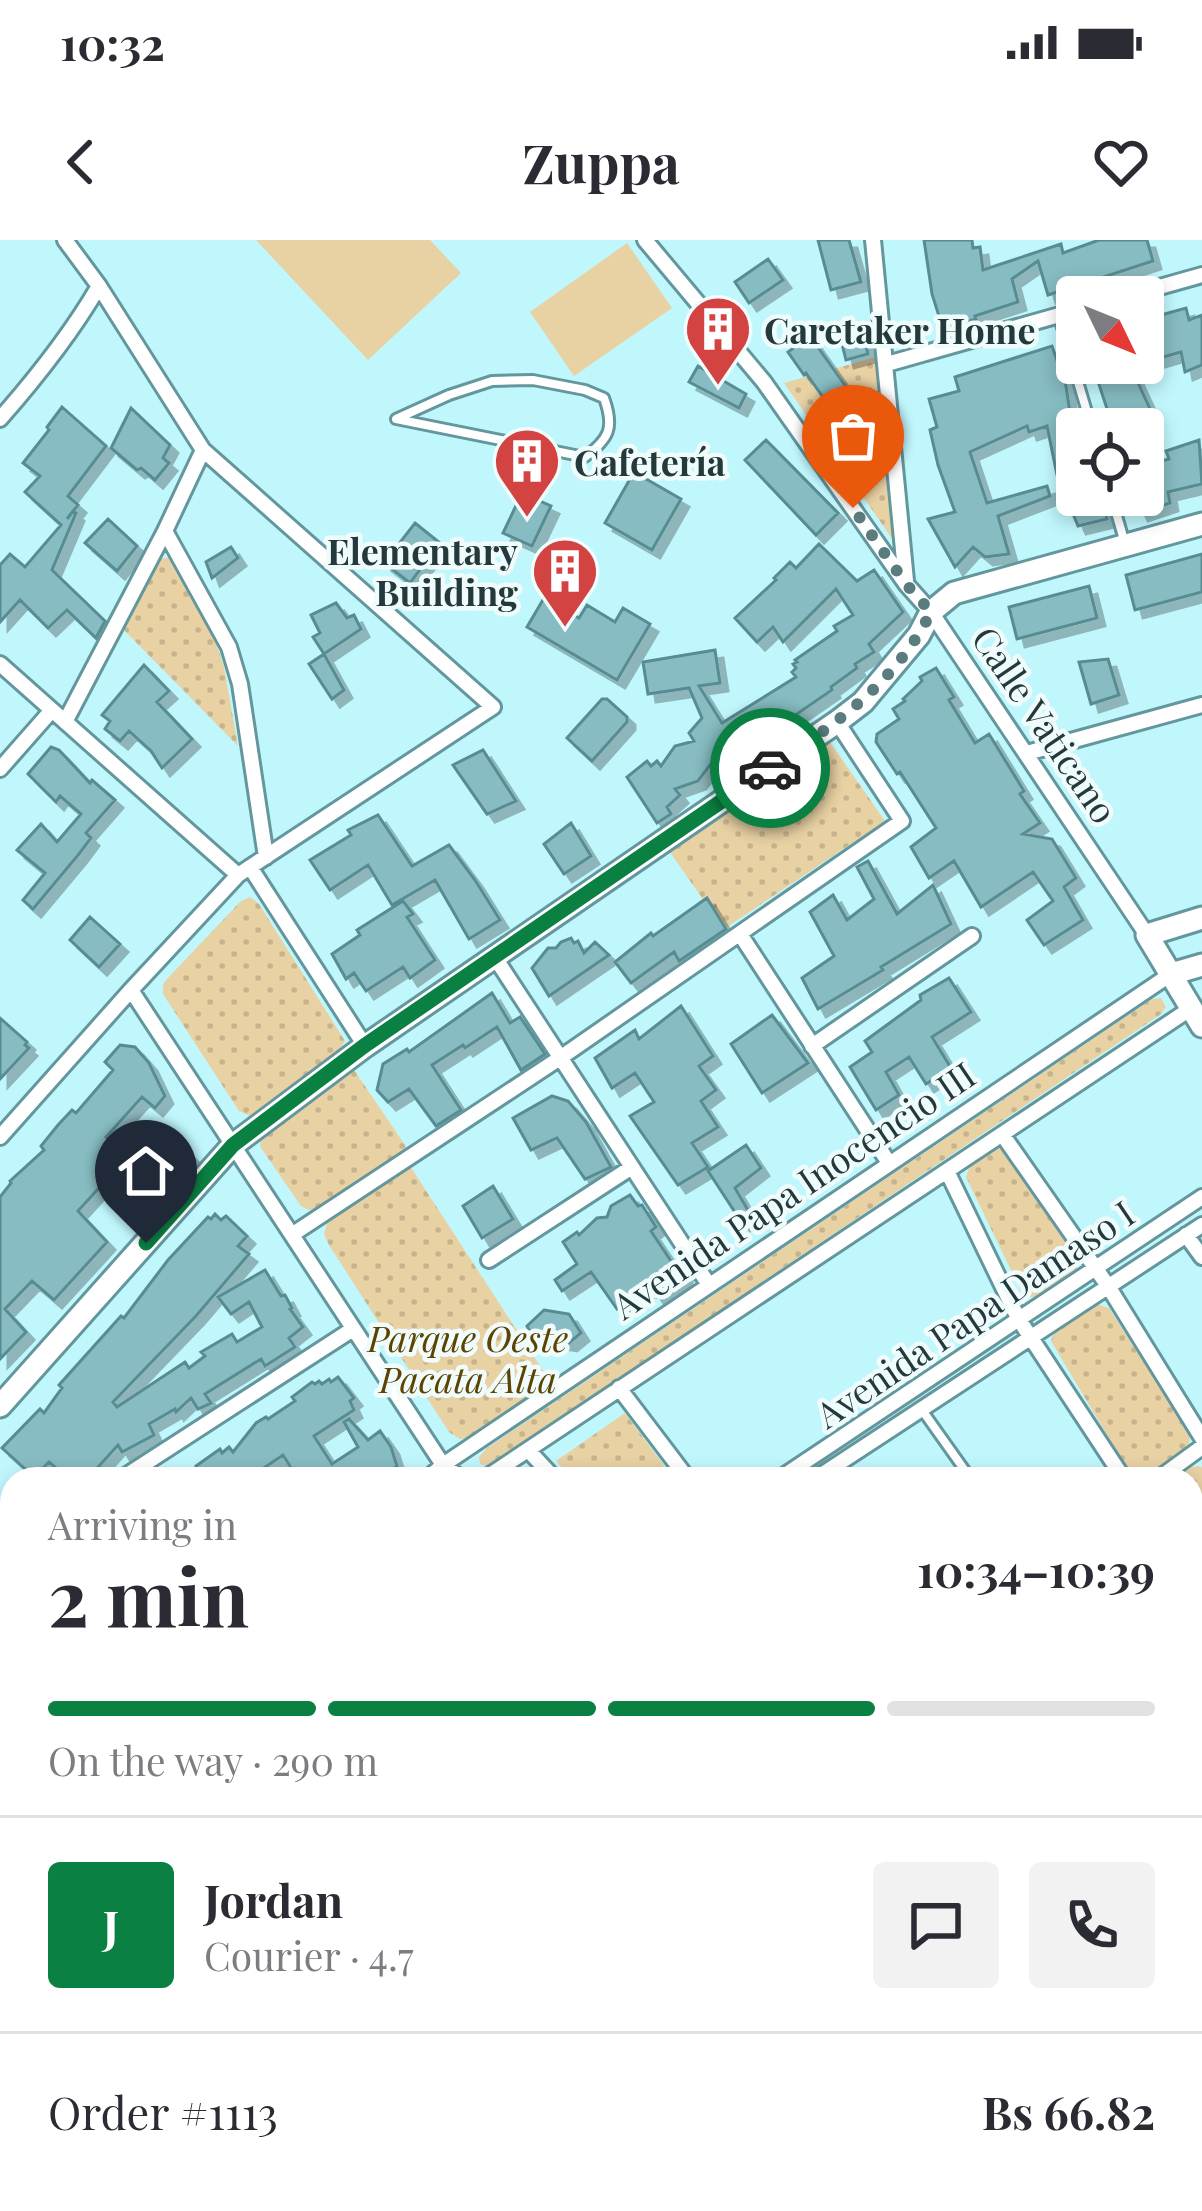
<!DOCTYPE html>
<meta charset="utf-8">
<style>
:root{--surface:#fff;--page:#f2f2f3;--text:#2b2b33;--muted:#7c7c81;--line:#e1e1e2;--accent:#0b8043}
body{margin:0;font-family:"Playfair Display",serif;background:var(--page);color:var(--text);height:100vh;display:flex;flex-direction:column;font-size:45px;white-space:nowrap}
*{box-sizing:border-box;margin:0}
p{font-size:39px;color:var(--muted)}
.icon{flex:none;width:66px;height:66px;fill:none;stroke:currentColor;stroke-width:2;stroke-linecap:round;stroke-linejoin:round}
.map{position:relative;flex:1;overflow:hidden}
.panel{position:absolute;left:0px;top:1227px;width:1203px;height:744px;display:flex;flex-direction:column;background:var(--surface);border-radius:36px 36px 0 0;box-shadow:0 6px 18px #0003}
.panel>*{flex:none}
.needle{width:78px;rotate:133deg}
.tools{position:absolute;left:1056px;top:36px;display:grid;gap:24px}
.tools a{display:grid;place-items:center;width:108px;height:108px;border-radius:12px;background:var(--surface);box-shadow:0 6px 18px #0003;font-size:60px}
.pin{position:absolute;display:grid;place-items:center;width:102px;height:102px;color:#fff;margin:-123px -51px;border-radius:50% 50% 50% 0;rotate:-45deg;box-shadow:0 0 12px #0007}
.pin .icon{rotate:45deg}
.courier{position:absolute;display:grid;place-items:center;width:120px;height:120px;margin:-60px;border:9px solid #0b8043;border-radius:50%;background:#fff;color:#222;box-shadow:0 3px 15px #0007}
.head em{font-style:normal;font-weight:700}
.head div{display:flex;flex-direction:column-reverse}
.head{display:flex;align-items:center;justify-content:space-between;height:204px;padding:0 48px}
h1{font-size:78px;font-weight:700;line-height:90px}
.bar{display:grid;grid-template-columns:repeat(4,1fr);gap:18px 12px;align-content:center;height:144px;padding:0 48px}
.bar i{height:15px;border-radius:9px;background:var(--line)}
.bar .selected{background:var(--accent)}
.bar p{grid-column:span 4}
.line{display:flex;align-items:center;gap:30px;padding:0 48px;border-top:3px solid var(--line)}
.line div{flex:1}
.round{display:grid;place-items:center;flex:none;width:126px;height:126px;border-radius:12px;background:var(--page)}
.status{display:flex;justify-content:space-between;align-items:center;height:84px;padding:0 60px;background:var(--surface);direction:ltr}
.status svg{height:33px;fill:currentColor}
header{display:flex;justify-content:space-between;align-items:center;height:156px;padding:0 48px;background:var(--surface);font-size:54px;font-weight:700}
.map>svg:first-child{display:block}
</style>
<div class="status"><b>10:32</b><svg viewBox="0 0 49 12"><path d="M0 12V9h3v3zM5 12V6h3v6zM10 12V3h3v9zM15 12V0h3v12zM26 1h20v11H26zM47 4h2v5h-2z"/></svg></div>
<header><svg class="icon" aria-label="back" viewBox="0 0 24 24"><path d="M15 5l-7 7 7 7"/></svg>Zuppa<svg class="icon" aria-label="heart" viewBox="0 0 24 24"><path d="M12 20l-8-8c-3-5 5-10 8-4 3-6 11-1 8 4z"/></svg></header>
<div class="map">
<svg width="1202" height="1971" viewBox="0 0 1202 1971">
<defs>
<pattern id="grass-dots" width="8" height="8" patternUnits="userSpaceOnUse" patternTransform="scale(3)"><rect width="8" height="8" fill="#e8d1a3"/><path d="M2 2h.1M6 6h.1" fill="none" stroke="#c7b48d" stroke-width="1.8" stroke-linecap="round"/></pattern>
<filter id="shadow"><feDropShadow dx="8" dy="8" stdDeviation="0" flood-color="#0004"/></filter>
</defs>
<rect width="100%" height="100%" fill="#c0f7fd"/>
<path fill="url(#grass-dots)" d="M876,117L895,294L893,300L784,143Z
M171,317L213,393L224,427L238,506L124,390L161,319Z
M830,502L885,581L724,689L669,611Z
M250,657L259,664L345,801L337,813L250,876L239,871L163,754V744L167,739L241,661Z
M1161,758L1166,767L1161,774L497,1220L487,1226L480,1224L479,1217L487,1208L1152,759Z
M354,830L407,908L319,968L309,970L301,966L261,908L260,900L267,890Z
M1000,906L1006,908L1078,1020L1077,1028L1073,1031L1034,1057H1028L1021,1051L966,937L970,925Z
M410,926L551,1143L468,1198L460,1199L449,1192L329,1005L324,994L328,981Z
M1096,1064L1109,1068L1190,1195L1189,1204L1185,1210L1146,1239L1132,1237L1051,1101L1055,1090Z
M625,1173L674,1239H572L556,1221Z
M1198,1226L1202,1227V1315L1191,1306V1239H1174L1192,1227Z
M12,1547V1690L0,1680V1555Z
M1193,1937L1202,1949V1971H1052C1099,1968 1144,1959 1191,1959Z
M677,1959H797L769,1971H671Z
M880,1959H944L902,1971H839Z"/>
<path fill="#e8d1a3" d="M256,0H430L461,33L368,120Z
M627,3L672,68L574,136L530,72Z"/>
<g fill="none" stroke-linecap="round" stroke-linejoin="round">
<path stroke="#2fb2c0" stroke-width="6" d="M1191,1947L1202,1962"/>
</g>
<path fill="#86bcc2" stroke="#588c93" stroke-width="3" filter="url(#shadow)" d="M818,0H849L861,42L831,50Z
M924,0H972L973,8L980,7L983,30L1061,4L1063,13L1099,0H1147L1153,21L1048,55L1038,21L1012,39L1018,62L975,76L976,79L943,89L932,54Z
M768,19L783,40L749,63L735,42Z
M1186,68L1189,80L1202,75V125L1185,132L1181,112L1143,123V80Z
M861,86L868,114L846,120L839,92Z
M810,96L861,168L865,186L846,190L806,133L804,135L788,112Z
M1052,106L1066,146L1074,199L1077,198V255H1101L1107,279L1078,286L1057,235L1047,186L1029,192L1027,186L970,212L987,263L1047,246L1050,256L998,276L1009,314L985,317L973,307L955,327L928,279L955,272L938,225L930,190L937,187L929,159L959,151L955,137Z
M1092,123H1129L1151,171L1111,181Z
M698,126L746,154L739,168L689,142Z
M62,167L106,206L68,256L78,265L67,279L73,271L76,273L52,330L105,381L96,398L67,370L48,388L20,360L0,382V325L10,314L25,327L61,285L25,252L40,236L23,223L49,190L47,187Z
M131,168L170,205L163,218L169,223L155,240L141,228L137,230L111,208Z
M766,200L838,273L816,295L745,220Z
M1199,200L1202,244L1168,252L1170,263L1140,273L1132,255H1143V226L1169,219L1166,211Z
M634,232L681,259L652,310L605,283Z
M522,253L551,266L532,306L503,293Z
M108,279L137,306L117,331L85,303Z
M415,283L440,303L410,343L384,323Z
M819,304L857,341L874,330L903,372L869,404L874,412L855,424L857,428L831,447L832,450L797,474L803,484L780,500L773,490L749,507L747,504L710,525L698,541L675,549L680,555L667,567L671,574L657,583L627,537L647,521L651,526L657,521L661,526L675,506L694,501L689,493L702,478L689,448L648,454L643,422L715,410L720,443L699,446L722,483L796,437L792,432L796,428L793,424L797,422L795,420L837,391L834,386L853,375L836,349L783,402L773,387L757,402L735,378L776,340L774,338L790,322L796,328Z
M231,307L238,318L212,338L206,322Z
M1202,314V352L1135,370L1126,335Z
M1089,346L1097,378L1017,399L1009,367Z
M544,358L579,378L587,365L615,382L623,368L650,384L617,440L527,387Z
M336,363L347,378L354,375L361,389L324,414L313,397L320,393L311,375Z
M324,414L344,450L332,459L309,424Z
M1108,419L1119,455L1091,464L1079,422Z
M144,425L169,451L157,462L192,499L162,528L151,511L129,491L120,501L105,489L110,481L102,475Z
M936,428L954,457L949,460L975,503L989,494L1024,551L1020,554L1040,583L1023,594L1052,599L1076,638L1064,647L1083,680L1044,705L1027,680L1053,661L1033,632L981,667L954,621L929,638L911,607L936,588L900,532L897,534L876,502L877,494L899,479L893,469L905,461L903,459L922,441L920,437Z
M602,459H607L627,477V482L592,521L567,498Z
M51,507L59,510L90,543L92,540L115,560L86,593L91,598L79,614L33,669L23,660L45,633L17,610L41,584L57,602L81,574L60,556L56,562L28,534Z
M483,510L516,561L487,574L453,525Z
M378,575L412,626L449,605L475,640L500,680L469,699L435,640L392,665L368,625L330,650L310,620L351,595L348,590Z
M571,583L591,616L564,634L544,604Z
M868,621L897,674L933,645L951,684L881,727L883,730L818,769L802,738L834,716L810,672L833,655L847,680L874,659L857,627Z
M707,658L726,689L679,721L674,712L631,743L615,722L651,693L653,696Z
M403,661L413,674L407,677L435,720L410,738L403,727L366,751L354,733L346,739L332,714L360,695L357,690Z
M90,677L120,704L99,727L70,700Z
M571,698L574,703L578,701L584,713L595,702L609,715L549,756L532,728L548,708H556L561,702Z
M949,738L971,772L932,797L951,828L926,844L909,817L886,832L899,855L876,870L850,827L872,812L865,801L921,760L920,755Z
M492,753L510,783L520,777L545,814L521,830L497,787L465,808L463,805L432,825L461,870L436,886L409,849L388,862L377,850L383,824L407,809L409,812Z
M681,766L713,816L699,826L716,850L701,861L718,887L692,903L708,927L678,945L630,876L654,862L635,833L612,848L595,818L635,790L639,799Z
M772,775L808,823L762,853L731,804Z
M0,778L27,802L25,805L29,808L0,839Z
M120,805L135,807L149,823L165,856L155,868L142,857L106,897L136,922L164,888L191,915L161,948L164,951L145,969L110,936L78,971L107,1002L54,1060L32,1041L5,1069L26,1092L0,1119V957L11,943L10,941L44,910L41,906L58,885L72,870L76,873L113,830L105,822Z
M552,856L568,861L586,882L611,927L585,939L557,898L531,910L513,878Z
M746,905L761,928L735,948L752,977L742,983L708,931Z
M493,946L513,979L482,998L463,966Z
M630,955L638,966L642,965L656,987L651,991L673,1024L679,1020L686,1031L682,1038L657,1057L650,1047L617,1069L591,1032L562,1051L555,1040L577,1024L563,1002L577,992L579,995L597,978L607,977L611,966Z
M215,974L221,980L226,976L247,996L238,1006L249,1014L196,1076L113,1162L117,1167L185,1122L189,1128L205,1116L201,1112L232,1094L237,1102L262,1087L249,1062L231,1074L218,1057L265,1030L281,1056L285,1055L292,1068L290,1069L303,1087L289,1098L295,1107L265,1126L261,1119L205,1154L211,1163L198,1169L191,1158L176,1172L175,1169L149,1184L154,1195L122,1212L118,1205L91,1235L87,1231L78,1239H69L49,1222L34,1237L2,1208L40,1169L44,1173L62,1148L59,1145L121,1076L124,1078L168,1020L208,977L211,979Z
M544,1070L569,1074L581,1093L569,1103L533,1097L527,1086Z
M338,1137L354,1158L350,1161L354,1170L314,1196L332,1224L358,1207L344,1182L349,1179L368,1200L380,1191L391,1207L397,1226L380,1239H298L283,1215L258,1232L263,1239H177L197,1228L196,1226L220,1209L222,1213L229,1207L233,1212L256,1183L266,1177L268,1179L295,1161L292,1157L312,1142L315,1144L319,1141L322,1144L329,1139L331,1142Z"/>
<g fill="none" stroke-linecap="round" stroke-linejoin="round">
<g stroke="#63979d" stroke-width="14">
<path id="lane" d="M1059,77L1092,189
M533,140L585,150L604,158C615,188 609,199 585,217L396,179L449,155L492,141Z
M1111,255L1124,300
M922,1170L971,1239"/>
</g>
<g stroke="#63979d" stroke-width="20">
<path id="street" d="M645,0L764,142L906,344L931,372L1147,695
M873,0L906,341
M1124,57L1202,35
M887,124L1077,70
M0,179C36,138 71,94 99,46
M165,291L229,407L240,444L266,617
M0,424L238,635
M65,482L165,291L203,210
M1027,513L1202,465
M0,529L52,470
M250,627L365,806
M740,694L889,923
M494,716L709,1045
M131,750L443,1225L462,1239
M812,806L972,696
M1002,894L1108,1046L1202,1198
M0,897L131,750L238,635L493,467L203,210L99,46L65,0
M947,931L1018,1078L1124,1239
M293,994L560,818L902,581L837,482
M1186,995L1202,1017
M489,1020L632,927
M619,1148L688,1239
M528,1210L555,1239
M121,1239L353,1089
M427,1239L443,1225L1171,734
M484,1239L1190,769
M779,1239L1202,957
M815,1239L1202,985
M1158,1239L1202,1207
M0,1317L12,1310
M1191,1319L1202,1328
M1191,1469L1202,1462
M0,1473L12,1502
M0,1518L12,1510
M0,1545L12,1537
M1191,1614L1202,1629
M0,1746L12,1738
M0,1771L12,1763
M1191,1920L1202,1935
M251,1959L260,1971
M440,1959L471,1971
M40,1971L51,1959
M293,1971L302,1959
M659,1971L665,1959"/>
</g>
<g stroke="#63979d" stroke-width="27">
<path id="secondary" d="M1202,678L1147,695L1202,786
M1171,734L1202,725
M0,1166L233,905L365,806L837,482L863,462L919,395L931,372L954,353L1202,284
M1191,1869L1202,1862
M1191,1917L1202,1909
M808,1971L842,1959
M950,1971L996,1962L1036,1959"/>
</g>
<use href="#lane" stroke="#fff" stroke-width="8"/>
<use href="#street" stroke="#fff" stroke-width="14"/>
<use href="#secondary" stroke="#fff" stroke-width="21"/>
</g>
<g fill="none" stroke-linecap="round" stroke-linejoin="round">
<path stroke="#5a7c7f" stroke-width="12" stroke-dasharray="0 21.6" d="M770,528C835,484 894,445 931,372L906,344L853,268"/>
<path stroke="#0b8043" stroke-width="15" d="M146,1003L233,905L364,806L770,528"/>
</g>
<defs>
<g id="building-pin" transform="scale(3.45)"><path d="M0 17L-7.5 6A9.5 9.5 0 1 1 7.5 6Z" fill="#d24341" stroke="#f0fbfc"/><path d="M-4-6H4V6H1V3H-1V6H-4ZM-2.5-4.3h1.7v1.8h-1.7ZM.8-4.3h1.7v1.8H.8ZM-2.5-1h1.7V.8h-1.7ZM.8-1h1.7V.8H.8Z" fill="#fff"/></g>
</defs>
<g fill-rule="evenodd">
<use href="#building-pin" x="718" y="89"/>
<use href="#building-pin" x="527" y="221"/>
<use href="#building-pin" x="565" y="331"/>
</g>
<g text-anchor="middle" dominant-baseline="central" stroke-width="9" stroke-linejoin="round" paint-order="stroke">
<g font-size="36" font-weight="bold" fill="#23393b" stroke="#f0fbfc" text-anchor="start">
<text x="764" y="89">Caretaker Home</text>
<text x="574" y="221">Cafetería</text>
<text x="518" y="310" text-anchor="end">Elementary<tspan x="518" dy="41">Building</tspan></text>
</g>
<g font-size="36" fill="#23393b" stroke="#f0fbfc">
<text transform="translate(1046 484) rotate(56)">Calle Vaticano</text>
<text transform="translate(793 949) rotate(-34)">Avenida Papa Inocencio III</text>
<text transform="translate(974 1073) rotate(-34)">Avenida Papa Damaso I</text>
</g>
<g font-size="36" font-style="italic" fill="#5c4400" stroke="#f0fbfc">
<text x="468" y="1097">Parque Oeste<tspan x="468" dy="41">Pacata Alta</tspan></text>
</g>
</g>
</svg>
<div class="tools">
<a><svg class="needle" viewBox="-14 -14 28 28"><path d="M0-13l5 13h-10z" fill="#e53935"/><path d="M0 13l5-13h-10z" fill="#7c7c81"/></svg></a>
<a><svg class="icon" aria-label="locate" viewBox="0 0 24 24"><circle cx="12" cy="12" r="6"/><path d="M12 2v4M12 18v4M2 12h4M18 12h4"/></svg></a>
</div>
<div class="pin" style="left:853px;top:268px;background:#ea580c"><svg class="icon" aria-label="bag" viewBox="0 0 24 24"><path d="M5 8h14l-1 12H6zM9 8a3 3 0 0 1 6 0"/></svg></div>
<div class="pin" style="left:146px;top:1003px;background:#1f2937"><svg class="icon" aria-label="home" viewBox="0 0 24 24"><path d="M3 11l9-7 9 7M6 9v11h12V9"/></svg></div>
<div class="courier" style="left:770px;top:528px"><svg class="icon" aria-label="car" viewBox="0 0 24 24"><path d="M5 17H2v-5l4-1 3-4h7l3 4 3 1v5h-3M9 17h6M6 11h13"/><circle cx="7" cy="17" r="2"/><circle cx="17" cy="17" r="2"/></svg></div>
<section class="panel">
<div class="head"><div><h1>2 min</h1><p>Arriving in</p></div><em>10:34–10:39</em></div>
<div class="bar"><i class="selected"></i><i class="selected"></i><i class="selected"></i><i></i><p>On the way · 290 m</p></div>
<div class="line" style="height:216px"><b class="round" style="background:var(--accent);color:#fff">J</b><div><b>Jordan</b><p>Courier · 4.7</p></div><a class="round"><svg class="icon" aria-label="chat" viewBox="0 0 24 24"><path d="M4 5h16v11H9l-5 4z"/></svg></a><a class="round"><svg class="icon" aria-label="phone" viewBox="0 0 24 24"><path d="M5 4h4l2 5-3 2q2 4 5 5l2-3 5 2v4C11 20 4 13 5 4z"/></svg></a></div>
<div class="line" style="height:156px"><div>Order #1113</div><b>Bs 66.82</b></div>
</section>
</div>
